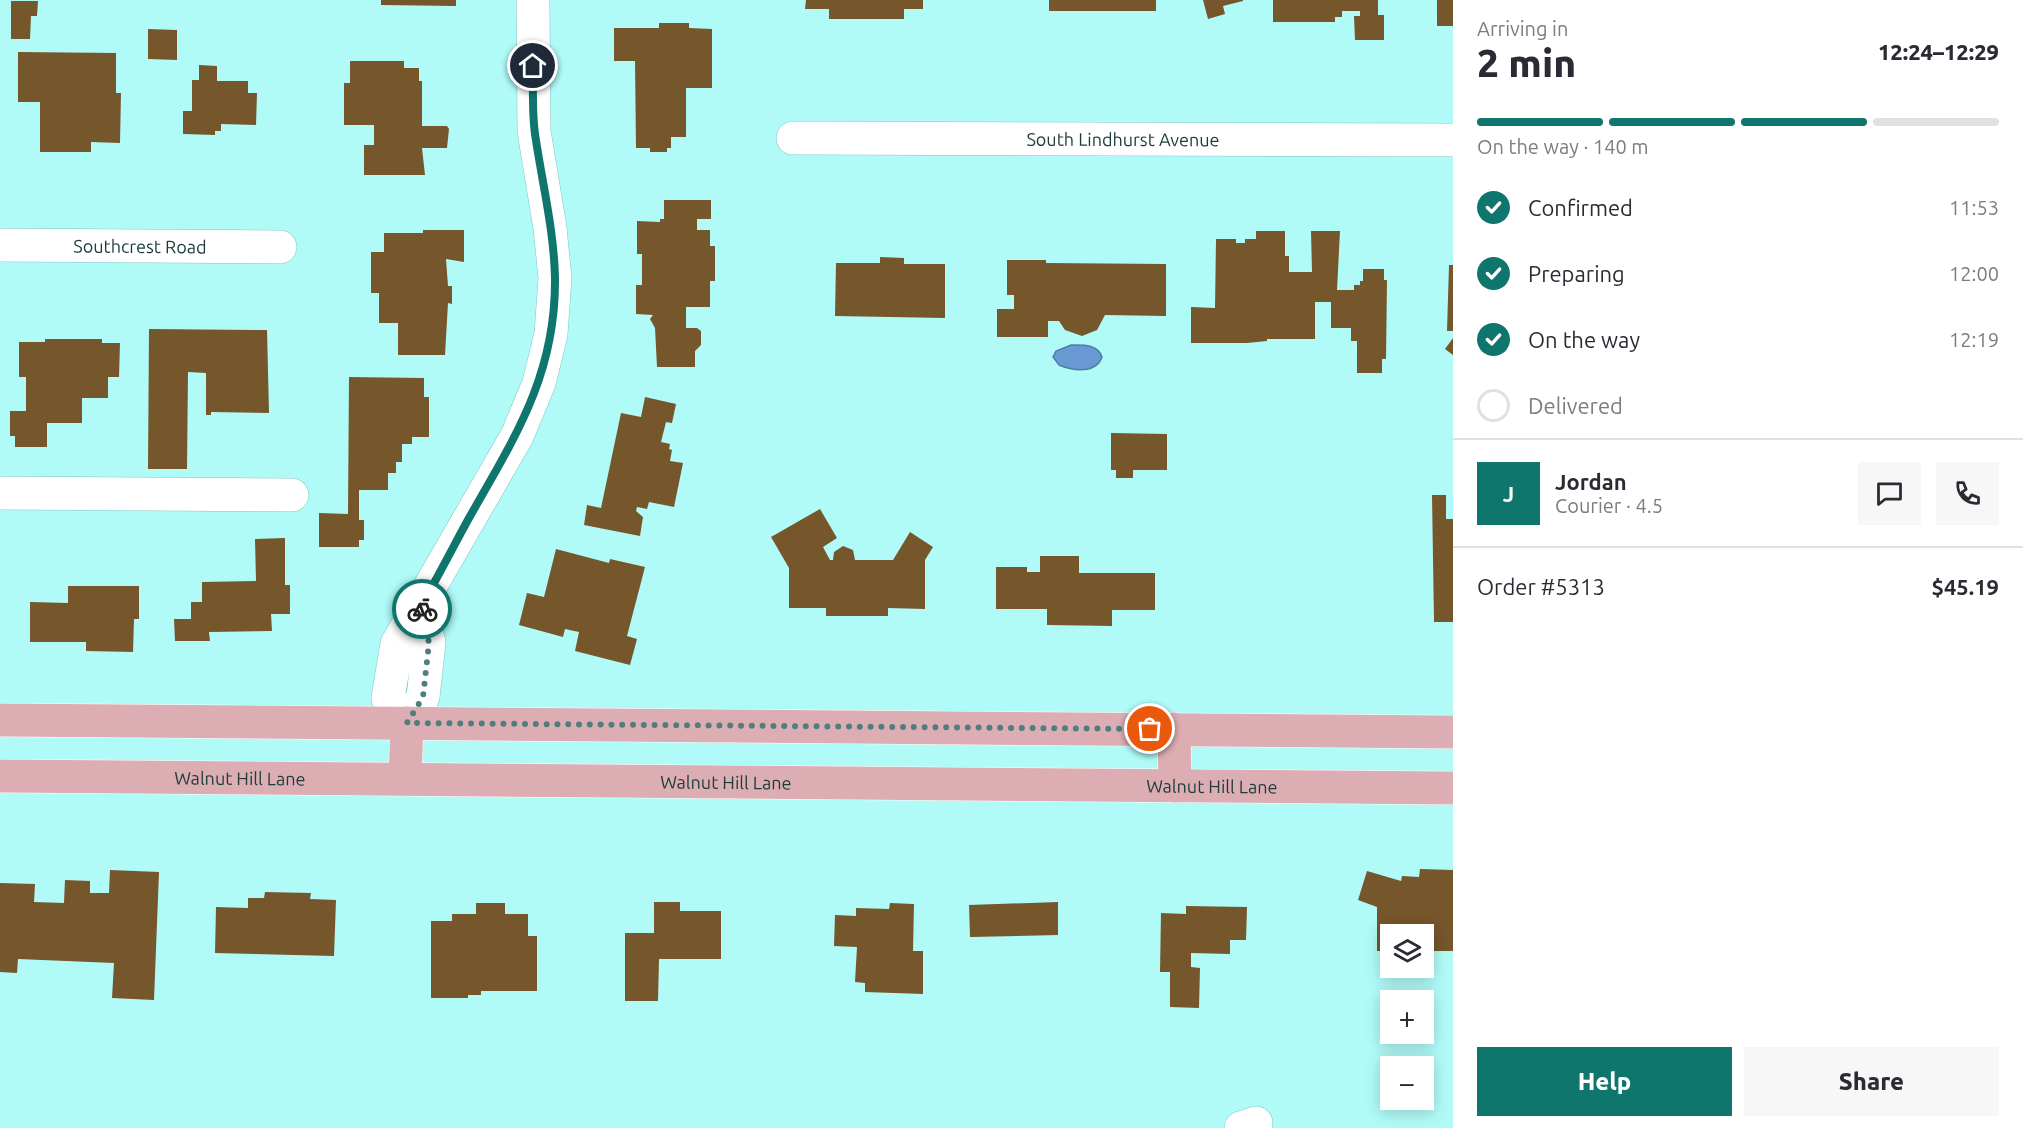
<!DOCTYPE html>
<meta charset="utf-8">
<style>
:root{--surface:#fff;--page:#f7f7f7;--text:#2b2b33;--muted:#7c7c81;--line:#e1e1e2;--accent:#0f766e}
body{margin:0;font-family:Ubuntu,sans-serif;background:var(--page);color:var(--text);height:100vh;display:flex;flex-direction:column;font-size:22px;white-space:nowrap}
*{box-sizing:border-box;margin:0}
p{font-size:20px;color:var(--muted)}
.icon{flex:none;width:33px;height:33px;fill:none;stroke:currentColor;stroke-width:2;stroke-linecap:round;stroke-linejoin:round}
.map{position:relative;flex:1;overflow:hidden}
.side{display:flex;flex-direction:column;background:var(--surface);width:570px}
.side>*{flex:none}
.tools{position:absolute;left:1380px;top:924px;display:grid;gap:12px}
.tools a{display:grid;place-items:center;width:54px;height:54px;border-radius:0px;background:var(--surface);box-shadow:0 3px 15px #0003;font-size:30px}
.pin{position:absolute;display:grid;place-items:center;width:51px;height:51px;color:#fff;margin:-26px;border:3px solid #fff;border-radius:50%;box-shadow:0 2px 6px #0007}
.courier{position:absolute;display:grid;place-items:center;width:60px;height:60px;margin:-30px;border:4px solid #0f766e;border-radius:50%;background:#fff;color:#222;box-shadow:0 2px 8px #0007}
.headline em{font-style:normal;font-weight:800}
.headline div{display:flex;flex-direction:column-reverse}
.headline{display:flex;align-items:center;justify-content:space-between;height:102px;padding:0 24px}
h1{font-size:39px;font-weight:800;line-height:45px}
.bar{display:grid;grid-template-columns:repeat(4,1fr);gap:9px 6px;align-content:center;height:72px;padding:0 24px}
.bar i{height:8px;border-radius:4px;background:var(--line)}
.bar .selected{background:var(--accent)}
.bar p{grid-column:span 4}
.line{display:flex;align-items:center;gap:15px;padding:0 24px;border-top:2px solid var(--line)}
.line div{flex:1}
.round{display:grid;place-items:center;flex:none;width:63px;height:63px;border-radius:0px;background:var(--page)}
ol{padding:0 24px;list-style:none}
li{display:flex;align-items:center;gap:18px;height:66px}
li p{margin-inline-start:auto}
li .icon{padding:6px;border-radius:50%;background:var(--accent);color:#fff;stroke-width:4}
li:last-child{color:var(--muted)}
li i{width:33px;height:33px;border:3px solid var(--line);border-radius:50%}
.cta{display:flex;gap:12px;margin-top:auto;padding:12px 24px}
.cta a{flex:1;height:69px;border-radius:0px;background:var(--accent);color:#fff;font-size:24px;font-weight:800;line-height:69px;text-align:center}
.cta a+a{background:var(--page);color:var(--text)}
main{display:flex;flex:1;min-height:0}
.map>svg:first-child{display:block}
</style>
<main>
<div class="map">
<svg width="1453" height="1128" viewBox="0 0 1453 1128">
<rect width="100%" height="100%" fill="#b0fbf8"/>
<path fill="#6899d3" stroke="#517da5" stroke-width="1.5" d="M1071,345C1083,345 1098,344 1102,357C1096,374 1073,371 1059,365L1053,357L1056,351Z"/>
<path fill="#76562b" d="M381,0H456V6L381,5Z
M806,0H923V9H904V19H829V9H805Z
M1049,0H1156V11H1049Z
M1203,0H1243V1L1223,6L1225,14L1208,19Z
M1273,0H1378V15H1384V40H1355L1354,16H1360V11H1342V17H1335V22H1273Z
M1437,0H1453V26H1437Z
M11,1H38L37,16H31L30,39H11Z
M659,23H689V28L712,29V88H686V137H671V148H667V152H650V148H636L635,61H614V28H659Z
M148,29L177,30V60L148,59Z
M18,52L116,53V93H121L120,143L91,142V152H40V102H18Z
M350,61H404V68H419V81H422V126H447L449,129L447,148H422L425,175H364V145H374V125H344V83H350Z
M199,65L217,66V81H248V93H257L256,125L221,124V131H215V135L183,134V111H192V80H199Z
M664,200H711V219H697V230H710V246H715V281H710V307H686V328H697L701,331V345L695,351V367H657L655,328L650,319L653,315L636,314V285H642V254H637V221L660,222V219H664Z
M423,230H464V262L446,259L448,286H452V304L448,303L445,355H398V323H379V293H371V252H384V233H423Z
M1256,231H1285V256H1289V272H1312L1311,231H1340L1337,290H1354V285H1360V281H1363V269H1384V280H1387L1386,359H1382V373H1357V341H1351V328H1331V302H1315V339H1267V341L1247,343H1191V307L1215,308L1216,239H1236V243H1245V239H1256Z
M880,257L904,258V264H945V318L835,316L836,263H880Z
M1007,260H1046V263L1166,264V316L1105,315L1097,330L1082,336L1065,330L1059,321H1048V337H997V309H1014V295H1007Z
M1449,265H1453V331H1447Z
M149,329L267,330L269,413L211,412V415H206V373L188,372L187,469H148Z
M1453,338V355L1445,349Z
M45,339H102V343H120L119,377H108V398H82V423H47V447H15V436H10V411H26V377H19V342H45Z
M349,377L424,378V397H429V437H412V444H402V462H396V473H388V490H359V520H364V540H359V547H319V513L348,514Z
M645,397L676,404L672,423L666,422L661,442L670,444L669,449L672,450L670,461L683,463L674,507L649,502L647,509L637,507L636,511L643,517L640,536L584,525L587,505L601,508L621,413L641,417Z
M1111,433L1167,434V470H1133V478H1116V470H1111Z
M1432,495H1446V519H1453V622H1434Z
M820,509L837,538L823,547L830,560H833L834,552L843,546L853,550L855,560H893L910,532L933,547L925,560V609L888,608V616H826V608H789V568L771,537Z
M285,538V585H290V614H271L272,631L209,632L210,641H175L174,619H191V602H202V582L256,581L255,539Z
M556,549L609,563L610,559L645,567L627,636L637,639L630,665L575,651L579,632L565,629L563,637L519,625L527,593L544,597Z
M1040,556H1079V573H1155V610H1112V626L1047,625V609H996V567H1027V572H1040Z
M68,586H139V619H134L133,652L86,651V642H30V602L68,603Z
M1420,869L1453,870V951H1424V934H1390V951H1377V907L1358,900L1367,871L1401,881L1402,876L1419,877Z
M110,870L159,872L154,1000L112,998L114,963L18,959L17,973L0,972V883L35,884L34,902L64,903L65,880L90,881V893H109Z
M265,892L311,893L310,899L336,900L334,956L215,953L216,907L248,908V898H264Z
M654,902H680V911H721V959H659L658,1001H625V933H654Z
M1058,902V935L970,937L969,905Z
M476,903H505V914H528V936H537V991H481V995H468V998H431V921H452V914H476Z
M890,903L914,904L913,951H923V994L865,992V983L855,982L857,947L834,946L835,915L856,916V908L889,909Z
M1186,906L1247,907L1246,940H1230V954L1191,953V967L1200,968L1199,1008L1170,1007V972H1160L1161,913L1186,914Z"/>
<g fill="none" stroke-linecap="round" stroke-linejoin="round">
<g stroke="#7cc6c3" stroke-width="34">
<g id="minor">
<path id="s1" d="M793,138L1453,140"/>
<path id="s2" d="M0,245L280,247"/>
<path d="M0,493L292,495"/>
<path d="M421,606L429,643L423,697L407,723L388,698L397,644L517,436L539,383L551,334L555,278L550,228L534,131L533,0"/>
<path d="M1241,1128L1256,1123"/>
</g>
</g>
<g stroke="#fff" stroke-width="34">
<g id="major">
<path d="M0,720L1453,732"/>
<path d="M1174,729L1175,786"/>
<path id="s3" d="M0,776L1453,788"/>
<path d="M405,778L407,723"/>
</g>
</g>
<use href="#minor" stroke="#fff" stroke-width="33"/>
<use href="#major" stroke="#dcaeb3" stroke-width="33"/>
</g>
<g fill="none" stroke-linecap="round" stroke-linejoin="round">
<path stroke="#507e7c" stroke-width="6" stroke-dasharray="0 10.8" d="M422,609L429,643L423,697L407,723L1150,729"/>
<path stroke="#0f766e" stroke-width="8" d="M422,609L421,606C438,577 453,547 469,518C515,437 556,375 555,278C554,230 542,182 535,134C532,112 533,89 533,66"/>
</g>
<g text-anchor="middle" dominant-baseline="central" stroke-width="6" stroke-linejoin="round" paint-order="stroke">
<g font-size="18" fill="#1c3b3a" stroke="#e2fefd">
<text stroke="none"><textPath href="#s1" startOffset="330">South Lindhurst Avenue</textPath></text>
<text stroke="none"><textPath href="#s2" startOffset="140">Southcrest Road</textPath></text>
<text stroke="none"><textPath href="#s3" startOffset="240">Walnut Hill Lane</textPath></text>
<text stroke="none"><textPath href="#s3" startOffset="726">Walnut Hill Lane</textPath></text>
<text stroke="none"><textPath href="#s3" startOffset="1212">Walnut Hill Lane</textPath></text>
</g>
</g>
</svg>
<div class="tools">
<a><svg class="icon" aria-label="layers" viewBox="0 0 24 24"><path d="M12 4l9 5-9 5-9-5zM3 14l9 5 9-5"/></svg></a>
<a>+</a>
<a>−</a>
</div>
<div class="pin" style="left:1150px;top:729px;background:#ea580c"><svg class="icon" aria-label="bag" viewBox="0 0 24 24"><path d="M5 8h14l-1 12H6zM9 8a3 3 0 0 1 6 0"/></svg></div>
<div class="pin" style="left:533px;top:66px;background:#1f2937"><svg class="icon" aria-label="home" viewBox="0 0 24 24"><path d="M3 11l9-7 9 7M6 9v11h12V9"/></svg></div>
<div class="courier" style="left:422px;top:609px"><svg class="icon" aria-label="bike" viewBox="0 0 24 24"><circle cx="6" cy="16" r="4"/><circle cx="18" cy="16" r="4"/><path d="M6 16l4-8h5l3 8M10 8l3 8H6M13 5h3"/></svg></div>
</div>
<section class="side">
<div class="headline"><div><h1>2 min</h1><p>Arriving in</p></div><em>12:24–12:29</em></div>
<div class="bar"><i class="selected"></i><i class="selected"></i><i class="selected"></i><i></i><p>On the way · 140 m</p></div>
<ol>
<li><svg class="icon" aria-label="check" viewBox="0 0 24 24"><path d="M5 12l5 5 9-10"/></svg>Confirmed<p>11:53</p></li>
<li><svg class="icon" aria-label="check" viewBox="0 0 24 24"><path d="M5 12l5 5 9-10"/></svg>Preparing<p>12:00</p></li>
<li><svg class="icon" aria-label="check" viewBox="0 0 24 24"><path d="M5 12l5 5 9-10"/></svg>On the way<p>12:19</p></li>
<li><i></i>Delivered</li>
</ol>
<div class="line" style="height:108px"><b class="round" style="background:var(--accent);color:#fff">J</b><div><b>Jordan</b><p>Courier · 4.5</p></div><a class="round"><svg class="icon" aria-label="chat" viewBox="0 0 24 24"><path d="M4 5h16v11H9l-5 4z"/></svg></a><a class="round"><svg class="icon" aria-label="phone" viewBox="0 0 24 24"><path d="M5 4h4l2 5-3 2q2 4 5 5l2-3 5 2v4C11 20 4 13 5 4z"/></svg></a></div>
<div class="line" style="height:78px"><div>Order #5313</div><b>$45.19</b></div>
<div class="cta"><a>Help</a><a>Share</a></div>
</section>
</main>
